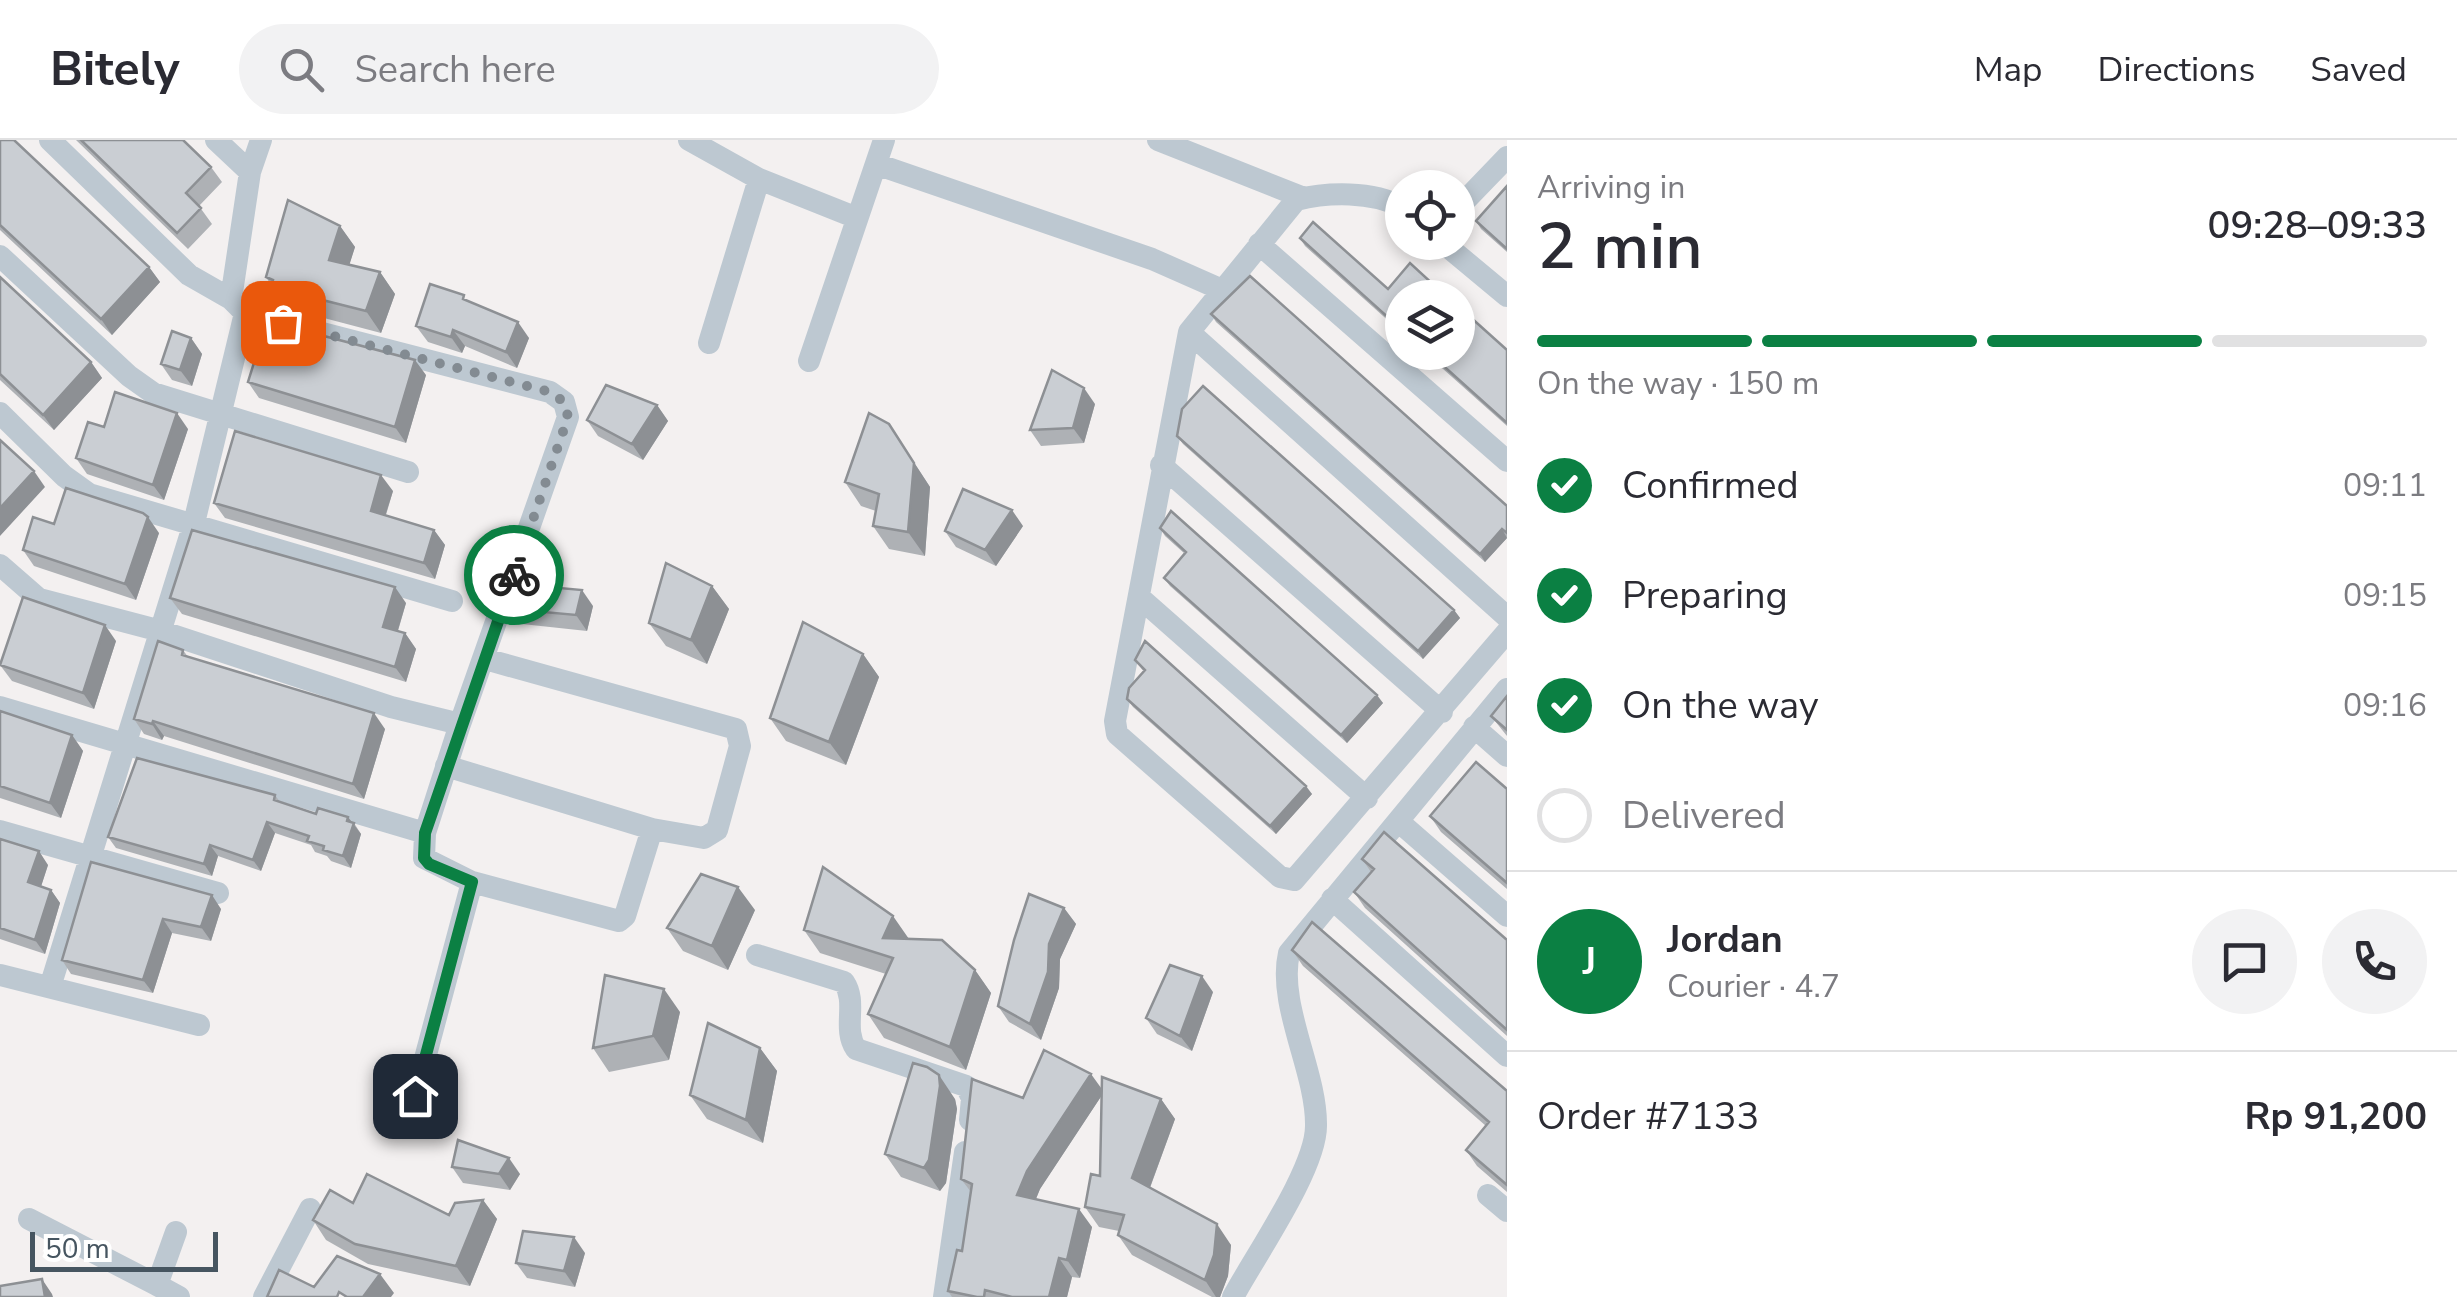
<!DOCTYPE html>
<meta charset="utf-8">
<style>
:root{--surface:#fff;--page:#f2f2f3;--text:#2b2b33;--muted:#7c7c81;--line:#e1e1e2;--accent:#0b8043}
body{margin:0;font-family:"Nunito Sans",sans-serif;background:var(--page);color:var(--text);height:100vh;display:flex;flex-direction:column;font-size:38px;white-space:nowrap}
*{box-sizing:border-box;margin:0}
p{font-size:32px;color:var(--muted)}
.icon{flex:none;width:55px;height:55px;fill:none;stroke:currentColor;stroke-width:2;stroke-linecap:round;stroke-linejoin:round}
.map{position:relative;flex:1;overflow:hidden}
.details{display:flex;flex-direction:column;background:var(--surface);width:950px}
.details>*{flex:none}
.controls{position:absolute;left:1385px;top:30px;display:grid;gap:20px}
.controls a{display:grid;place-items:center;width:90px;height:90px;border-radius:50%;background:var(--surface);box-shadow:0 5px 15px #0003;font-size:50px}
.scale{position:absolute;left:30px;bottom:25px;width:188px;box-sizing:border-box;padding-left:10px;border:5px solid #465560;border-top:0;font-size:28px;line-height:35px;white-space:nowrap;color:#465560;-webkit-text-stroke:8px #fff;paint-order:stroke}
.pin{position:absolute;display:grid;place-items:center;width:85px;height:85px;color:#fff;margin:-42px;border-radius:20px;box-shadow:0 5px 15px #0006}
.courier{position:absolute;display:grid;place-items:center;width:100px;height:100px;margin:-50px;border:8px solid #0b8043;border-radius:50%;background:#fff;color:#222;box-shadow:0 2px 12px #0007}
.overview em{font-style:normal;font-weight:600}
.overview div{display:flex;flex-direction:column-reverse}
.overview{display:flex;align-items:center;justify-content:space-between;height:170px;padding:0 30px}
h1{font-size:65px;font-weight:600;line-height:75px}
.bar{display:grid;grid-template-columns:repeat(4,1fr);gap:15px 10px;align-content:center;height:120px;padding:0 30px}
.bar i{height:12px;border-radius:8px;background:var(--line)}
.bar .selected{background:var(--accent)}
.bar p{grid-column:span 4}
.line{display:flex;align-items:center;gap:25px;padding:0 30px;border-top:2px solid var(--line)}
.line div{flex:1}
.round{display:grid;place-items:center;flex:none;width:105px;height:105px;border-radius:52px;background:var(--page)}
ol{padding:0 30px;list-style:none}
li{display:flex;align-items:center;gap:30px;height:110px}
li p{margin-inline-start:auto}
li .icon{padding:10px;border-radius:50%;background:var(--accent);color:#fff;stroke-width:4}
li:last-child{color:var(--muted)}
li i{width:55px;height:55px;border:5px solid var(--line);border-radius:50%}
header{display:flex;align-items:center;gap:60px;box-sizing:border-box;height:140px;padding:0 50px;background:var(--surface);border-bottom:2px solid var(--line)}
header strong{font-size:48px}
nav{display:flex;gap:55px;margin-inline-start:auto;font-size:35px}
.search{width:700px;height:90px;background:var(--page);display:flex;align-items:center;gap:25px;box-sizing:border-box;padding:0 35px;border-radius:55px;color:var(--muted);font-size:38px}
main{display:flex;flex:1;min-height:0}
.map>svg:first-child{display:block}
</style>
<header>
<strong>Bitely</strong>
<div class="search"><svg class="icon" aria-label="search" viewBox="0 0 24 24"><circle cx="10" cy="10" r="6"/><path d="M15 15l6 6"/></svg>Search here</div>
<nav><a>Map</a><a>Directions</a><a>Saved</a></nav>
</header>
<main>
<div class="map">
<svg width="1507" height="1157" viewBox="0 0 1507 1157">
<rect width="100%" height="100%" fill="#f3f0f0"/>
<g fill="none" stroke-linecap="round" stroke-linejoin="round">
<path stroke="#bdc8d1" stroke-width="22" d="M50,0L189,135L231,159L245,173L550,252L564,262L568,277L460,584L425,693L424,718L472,742L619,781L625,776L652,689
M216,0L250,32
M689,0L759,39L857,78
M1158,0L1304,58
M876,24L1152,119L1220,149
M1402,67C1372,51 1328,52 1296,60L1189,192L1115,581L1117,594L1280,737L1294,740L1507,492
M1458,68L1507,17
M1442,102L1507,156
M1259,104L1507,321
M0,116L129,236L153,253L408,332
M231,159L250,32L261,0
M1189,192L1507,477
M709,203L759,39
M809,221L884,0
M0,273L64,336L89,354L452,461
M1161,325L1442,572
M0,425L39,459L157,490L391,567L460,584
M1139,457L1367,658
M0,567L425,693
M1474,587L1507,616
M446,626L652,689L704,698L717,690L740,606L736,589L485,519
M1398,681L1507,776
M0,691L218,753
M1332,759L1507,916
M757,815L844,842C858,863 842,888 856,909L966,946L972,958L970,980
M0,835L199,885
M50,847L194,383L245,173
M415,956L472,742
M1488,1055L1507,1071
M29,1079L157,1145
M176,1092L157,1145L179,1157
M264,1157L310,1069
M944,1157L965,1012
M1233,1157C1255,1116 1316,1029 1316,986C1317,932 1277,865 1289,813L1507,549"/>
</g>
<path fill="#aeb1b5" d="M0,0L149,127L160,142L112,195L0,90Z
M76,0H183L211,27L222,42L199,66L212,84L188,109Z
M1507,46V112L1481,89L1476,81Z
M340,86L355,107L349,125L380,132L395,154L381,193L286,168L266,137Z
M1300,98L1402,158V193L1305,106Z
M0,137L91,222L102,238L54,290L0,240Z
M468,161L529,198L517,228L465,206L462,213L428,202L416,186Z
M1211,174L1507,366V398L1485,422L1216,182Z
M191,198L202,214L192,246L172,240L161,224Z
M1507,210V286L1424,212H1458Z
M426,235L406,303L259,258L248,242Z
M1095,264L1084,303L1041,306L1030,290Z
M657,265L668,281L643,320L598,296L587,280Z
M889,284L930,347L925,416L889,409L873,386L876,371L861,366L845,342Z
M104,287L188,289L164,360L87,334L76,318Z
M1177,296L1454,470L1460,478L1423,519L1183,304Z
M393,351L386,375L434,390L445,405L435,439L225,378L214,363Z
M54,384L159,393L136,460L34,426L23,410Z
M1023,386L996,426L956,407L945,391Z
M1160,388L1383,563L1347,603L1170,446L1164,438L1185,414L1165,396Z
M712,446L729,469L707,524L666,506L649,483Z
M170,458L406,463L398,491L405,493L416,509L406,542L182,474Z
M593,466L587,491L522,484L510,469Z
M116,501L94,569L12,541L0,525Z
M183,510L188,517L385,589L364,659L164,596L162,600L144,594L134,579Z
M863,514L879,537L846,625L786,601L770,578Z
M1135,520L1312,654L1276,694L1133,567L1127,559L1144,532Z
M1507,556V596L1491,576Z
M0,571L72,595L83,611L61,678L0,658Z
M1507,649V749L1441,692L1430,676Z
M275,655L280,662L316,674L354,683L361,694L351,728L331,721L327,716L315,712L311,705L275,693L261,731L218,716L212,736L116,708L108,697Z
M0,699L48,725L41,746L51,750L60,763L45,814L0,799Z
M1362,719L1507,800V896L1365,768L1354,752L1371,732Z
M91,722L221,769L211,801L172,793L153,853L71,834L62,820Z
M1064,768L1076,784L1060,819L1059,848L1041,900L1009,882L998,866Z
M755,770L728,830L683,811L667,788Z
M804,790L909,799L975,830L991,853L966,930L884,898L868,874L886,834L820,813Z
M1292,810L1507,951V1052L1477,1026L1466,1010L1486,986L1303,826Z
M1213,852L1192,911L1157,894L1146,878Z
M680,872L669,920L609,932L593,908Z
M760,908L777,931L763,1003L707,979L690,955Z
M1102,950L1161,959L1175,979L1150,1048L1231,1105L1228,1136L1220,1157H1212L1132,1115L1118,1095L1119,1091L1099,1087L1085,1067L1100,1036L1102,955L1040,1049L1036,1059L1092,1087L1080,1138L1072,1137L1067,1157H952L948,1151L962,1111L971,1052L961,1039L1023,958Z
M955,959L957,969L946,1043L940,1051L901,1037L885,1014Z
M452,1027L520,1034L510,1050L463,1043Z
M483,1060L497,1079L470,1146L368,1124L326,1100L313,1080L449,1075Z
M585,1113L575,1147L527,1138L516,1123Z"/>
<path fill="#8d9094" d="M340,86L355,107L344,142L329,120Z
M149,127L160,142L112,195L101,179Z
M380,132L395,154L381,193L366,171Z
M518,182L529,198L517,228L506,212Z
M453,190L465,206L462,213L451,197Z
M191,198L202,214L192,246L180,230Z
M415,220L426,235L406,303L395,287Z
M91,222L102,238L54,290L43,275Z
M1084,248L1095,264L1084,303L1073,288Z
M657,265L668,281L643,320L632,304Z
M177,273L188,289L164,360L153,345Z
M889,284L930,347L925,416L908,392Z
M34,331L45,347L0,396V368Z
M381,335L393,351L382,386L371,371Z
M1012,370L1023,386L996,426L985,410Z
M148,377L159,393L136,460L125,444Z
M1502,389L1507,398L1485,422L1480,414Z
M434,390L445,405L435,439L424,423Z
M712,446L729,469L707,524L691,500Z
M395,447L406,463L394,503L383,487Z
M582,450L593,466L587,491L576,475Z
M1454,470L1460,478L1423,519L1418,511Z
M105,485L116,501L94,569L83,553Z
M405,493L416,509L406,542L395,527Z
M863,514L879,537L846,625L829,602Z
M1377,555L1383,563L1347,603L1341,595Z
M374,573L385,589L364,659L353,644Z
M153,581L164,596L162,600L152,584Z
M72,595L83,611L61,678L50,663Z
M1306,646L1312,654L1276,694L1270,686Z
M348,677L361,694L351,728L343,716Z
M267,682L275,693L261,731L253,720Z
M210,705L218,716L212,736L204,724Z
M39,711L48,725L38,756L28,742Z
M738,747L755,770L728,830L712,806Z
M51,750L60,763L45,814L35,800Z
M212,755L221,769L211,801L201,787Z
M1064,768L1076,784L1060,819L1059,848L1041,900L1030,884L1049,804Z
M893,776L909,799L883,798Z
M163,779L172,793L153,853L143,840Z
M975,830L991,853L966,930L950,907Z
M1202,836L1213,852L1192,911L1180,896Z
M664,849L680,872L669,920L653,896Z
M760,908L777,931L763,1003L746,980Z
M1091,934L1104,952L1040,1049L1030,1073L1017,1055L1027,1031Z
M939,935L955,959L957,969L946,1043L940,1051L924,1028Z
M1161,959L1175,979L1146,1058L1132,1038Z
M509,1018L520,1034L510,1050L499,1034Z
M483,1060L497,1079L470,1146L456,1126Z
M1079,1069L1092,1087L1080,1138L1067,1120Z
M1217,1084L1231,1105L1228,1136L1220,1157H1216L1205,1140Z
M574,1097L585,1113L575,1147L564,1131Z
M1059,1118L1072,1137L1067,1157H1049Z
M380,1134L394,1153L391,1157H363Z
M42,1139L52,1154L53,1157H45Z"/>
<path fill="#caced3" stroke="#8d9094" stroke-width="2.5" d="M0,0H14L149,127L101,179L0,85Z
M81,0H183L211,27L186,53L201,68L177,93Z
M1507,46V109L1476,81Z
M288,60L340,86L329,120L380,132L366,171L271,147L273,140L266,137Z
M1313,82L1388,149L1410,123L1448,158H1402V190L1300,98Z
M1250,136L1507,366V393L1502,389L1480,414L1211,174Z
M0,137L91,222L43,275L0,234Z
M430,144L464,155L463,159L518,182L506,212L453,190L451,197L416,186Z
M1458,166L1507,210V283L1428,212H1458Z
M267,181L415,220L395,287L248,242Z
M172,191L191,198L180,230L161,224Z
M1052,230L1084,248L1073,288L1030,290Z
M606,245L657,265L632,304L587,280Z
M1203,246L1454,470L1418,511L1177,296L1182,269Z
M115,252L177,273L153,345L76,318L88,282L104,287Z
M869,273L889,284L914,323L908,392L873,386L879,354L845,342Z
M235,291L381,335L371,371L434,390L424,423L214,363Z
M0,300L34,331L0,368Z
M66,348L143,373L148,377L125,444L23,410L33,377L54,384Z
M963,349L1012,370L985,410L945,391Z
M1171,371L1377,555L1341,595L1164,438L1186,412L1160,388Z
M192,390L395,447L383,487L405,493L395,527L170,458Z
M666,423L712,446L691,500L649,483Z
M516,444L582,450L576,475L510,469Z
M23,457L105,485L83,553L0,525Z
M803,482L863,514L829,602L770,578Z
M158,501L183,510L182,515L374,573L353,644L153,581L152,584L134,579Z
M1145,501L1306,646L1270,686L1127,559L1129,548L1145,530L1135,520Z
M1507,556V590L1491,576Z
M0,571L72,595L50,663L0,646Z
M137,618L275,655L274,660L316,674L318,668L348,677L347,681L354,683L343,716L323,710L324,706L307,701L309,696L267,682L253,720L210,705L204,724L108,697Z
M1476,622L1507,649V743L1430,676Z
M1384,692L1507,800V890L1354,752L1374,729L1362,719Z
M0,699L39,711L28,742L51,750L35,800L0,788Z
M91,722L212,755L201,787L163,779L143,840L62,820Z
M823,727L893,776L883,798L942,800L975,830L950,907L868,874L893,818L804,790Z
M701,734L738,747L712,806L667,788Z
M1029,754L1064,768L1049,804L1048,832L1030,884L998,866L1014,800Z
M1312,782L1507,951V1045L1466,1010L1489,982L1292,810Z
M1170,825L1202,836L1180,896L1146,878Z
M605,835L664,849L653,896L593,908Z
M708,883L760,908L746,980L690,955Z
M1044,910L1091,934L1027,1031L1017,1055L1079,1069L1067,1120L1059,1118L1049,1157H1012L985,1150L984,1157H977L948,1151L957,1110L962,1111L972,1044L961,1039L972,939L1023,958Z
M913,923L927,927L939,935L940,946L929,1020L924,1028L885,1014Z
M1102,937L1161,959L1132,1038L1217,1084L1214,1115L1205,1140L1118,1095L1124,1075L1085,1067L1091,1034L1100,1036Z
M458,1000L509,1018L499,1034L452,1027Z
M367,1034L449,1075L455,1063L483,1060L456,1126L355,1104L313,1080L330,1050L353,1063Z
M523,1091L574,1097L564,1131L516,1123Z
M337,1116L380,1134L363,1157H347L339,1152L337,1157H267L279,1130L314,1147Z
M42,1139L45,1157H0V1146Z"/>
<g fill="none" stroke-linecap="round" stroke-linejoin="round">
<path stroke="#838b92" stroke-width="10" stroke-dasharray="0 18" d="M283,183L550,252L564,262L568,277L514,435"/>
<path stroke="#0b8043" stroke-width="12" d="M415,956L472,742L429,724L424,718L425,693L514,435"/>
</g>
</svg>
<div class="controls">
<a><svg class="icon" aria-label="locate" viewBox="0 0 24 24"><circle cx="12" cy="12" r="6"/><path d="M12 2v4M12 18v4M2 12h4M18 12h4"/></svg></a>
<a><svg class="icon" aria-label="layers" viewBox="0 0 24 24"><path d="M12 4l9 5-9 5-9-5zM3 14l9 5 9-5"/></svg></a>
</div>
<div class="scale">50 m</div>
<div class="pin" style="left:283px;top:183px;background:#ea580c"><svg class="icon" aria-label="bag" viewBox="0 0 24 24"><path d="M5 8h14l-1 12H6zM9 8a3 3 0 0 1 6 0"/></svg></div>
<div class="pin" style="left:415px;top:956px;background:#1f2937"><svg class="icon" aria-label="home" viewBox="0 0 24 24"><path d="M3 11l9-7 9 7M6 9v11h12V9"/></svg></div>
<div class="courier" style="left:514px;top:435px"><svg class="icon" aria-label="bike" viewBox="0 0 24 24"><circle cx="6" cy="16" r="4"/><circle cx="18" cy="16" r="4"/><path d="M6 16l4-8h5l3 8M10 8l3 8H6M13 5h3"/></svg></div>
</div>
<section class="details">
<div class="overview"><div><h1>2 min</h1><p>Arriving in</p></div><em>09:28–09:33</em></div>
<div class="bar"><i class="selected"></i><i class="selected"></i><i class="selected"></i><i></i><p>On the way · 150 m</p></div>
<ol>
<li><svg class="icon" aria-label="check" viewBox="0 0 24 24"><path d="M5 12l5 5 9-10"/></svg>Confirmed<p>09:11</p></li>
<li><svg class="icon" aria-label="check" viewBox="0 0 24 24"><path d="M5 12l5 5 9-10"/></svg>Preparing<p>09:15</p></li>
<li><svg class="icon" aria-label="check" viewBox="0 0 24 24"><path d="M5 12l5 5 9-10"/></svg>On the way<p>09:16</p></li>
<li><i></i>Delivered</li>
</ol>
<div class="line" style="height:180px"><b class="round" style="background:var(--accent);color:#fff">J</b><div><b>Jordan</b><p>Courier · 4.7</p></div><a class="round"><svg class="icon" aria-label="chat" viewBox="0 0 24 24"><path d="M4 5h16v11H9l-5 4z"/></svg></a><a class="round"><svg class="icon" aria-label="phone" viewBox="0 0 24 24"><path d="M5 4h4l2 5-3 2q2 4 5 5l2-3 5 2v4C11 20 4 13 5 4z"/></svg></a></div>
<div class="line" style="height:130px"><div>Order #7133</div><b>Rp 91,200</b></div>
</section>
</main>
